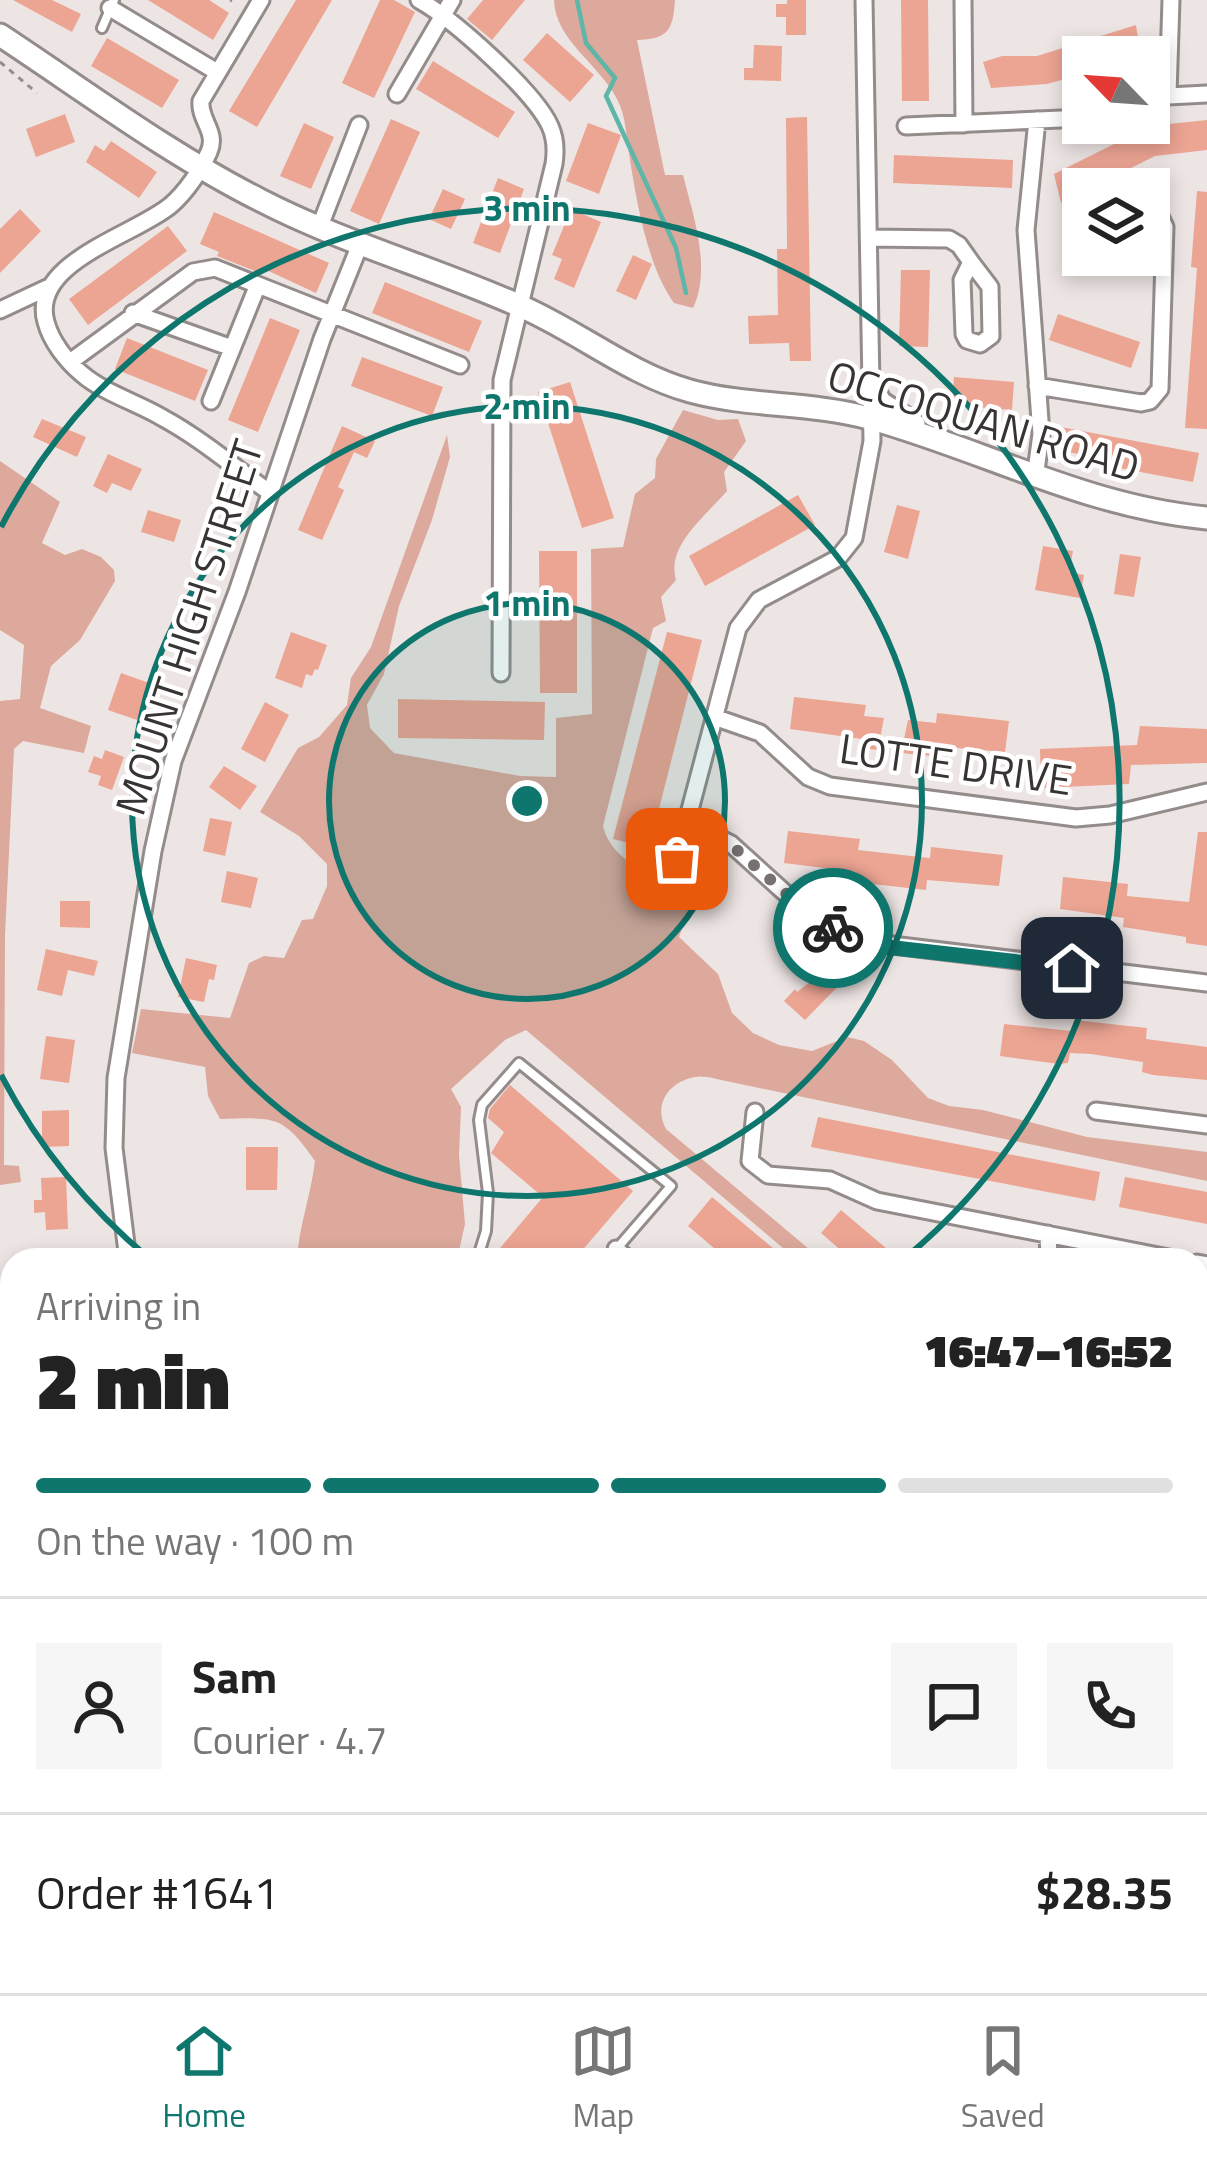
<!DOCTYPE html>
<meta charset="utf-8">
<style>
:root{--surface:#fff;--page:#f6f6f6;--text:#222;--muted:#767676;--line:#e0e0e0;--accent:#0f766e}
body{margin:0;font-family:"Titillium Web",sans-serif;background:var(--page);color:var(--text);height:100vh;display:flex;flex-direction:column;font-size:45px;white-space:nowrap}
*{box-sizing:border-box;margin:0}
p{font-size:39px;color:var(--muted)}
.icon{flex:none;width:66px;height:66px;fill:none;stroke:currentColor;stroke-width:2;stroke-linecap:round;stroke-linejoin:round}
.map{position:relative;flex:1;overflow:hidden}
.panel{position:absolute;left:0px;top:1248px;width:1209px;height:747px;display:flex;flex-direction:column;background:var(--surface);border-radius:36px 36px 0 0;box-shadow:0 6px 18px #0003}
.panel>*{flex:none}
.needle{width:78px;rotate:295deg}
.buttons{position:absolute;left:1062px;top:36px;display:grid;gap:24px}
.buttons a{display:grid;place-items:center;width:108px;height:108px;border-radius:0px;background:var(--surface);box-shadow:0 6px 18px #0003;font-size:60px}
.pin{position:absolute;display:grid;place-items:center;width:102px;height:102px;color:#fff;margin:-51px;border-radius:24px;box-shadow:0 6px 18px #0006}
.courier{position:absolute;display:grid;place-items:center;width:120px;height:120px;margin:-60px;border:9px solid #0f766e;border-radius:50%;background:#fff;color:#222;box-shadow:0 3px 15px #0007}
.summary em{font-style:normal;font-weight:800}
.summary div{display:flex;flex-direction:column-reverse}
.summary{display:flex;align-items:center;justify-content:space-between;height:204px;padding:0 36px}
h1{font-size:78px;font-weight:800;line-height:90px}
.bar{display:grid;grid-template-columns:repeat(4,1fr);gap:18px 12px;align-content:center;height:144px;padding:0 36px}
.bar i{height:15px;border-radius:9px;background:var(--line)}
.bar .current{background:var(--accent)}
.bar p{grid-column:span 4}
.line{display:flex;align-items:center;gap:30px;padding:0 36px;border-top:3px solid var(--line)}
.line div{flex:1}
.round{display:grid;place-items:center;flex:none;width:126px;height:126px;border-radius:0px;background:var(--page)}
.menu{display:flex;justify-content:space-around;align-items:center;height:168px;border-top:3px solid var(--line);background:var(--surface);font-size:33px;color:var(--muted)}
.menu a{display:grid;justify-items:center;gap:6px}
.menu .current{color:var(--accent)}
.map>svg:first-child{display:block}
</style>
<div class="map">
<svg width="1207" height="1993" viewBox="0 0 1207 1993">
<rect width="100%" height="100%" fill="#ede5e3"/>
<path fill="#dca99c" d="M554,0H675C673,31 668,39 637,40L665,175H683C693,215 712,268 693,308L674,303C647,266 636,199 629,153C626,135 626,116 617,99C599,64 555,40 554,0Z
M683,410L718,420L738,419L746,441L724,472L727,491C706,516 666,545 676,580L661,597L666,621L653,628L603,826C611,863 662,880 692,901L679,937L718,974L732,1013L753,1033L779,1045L812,1051L847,1037L864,1041L892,1060L928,1098L949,1106L983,1110L1087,1137L1207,1152V1181L726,1081C717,1079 704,1075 695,1077C668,1082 653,1105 666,1129L822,1260H797L526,1030L505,1040L451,1089L461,1107L459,1155L465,1224L457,1260H297C299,1225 311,1195 315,1161C282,1113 274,1118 220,1119L208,1096L205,1067L132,1053L141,1009L230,1018L249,963L264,956L284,958L302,920L313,919L327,886V864L299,836L260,812L298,748L319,737L347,705L351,678L371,647L447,435L450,457L432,520L399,606L384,674L367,705L370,728L394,753L520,776L556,777V718L592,714L591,549L623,547L635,494L655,478L656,459Z
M0,461L60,502L42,543L65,555L82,549L101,557L114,570L115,581L80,640L51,666L40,708L91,726L84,753L23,741L14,749L5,935L4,1165L19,1166L21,1182L0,1185V701L20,699L24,645L0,630Z"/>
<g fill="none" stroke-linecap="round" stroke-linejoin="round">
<path stroke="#5db6a7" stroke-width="4.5" d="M577,0L586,43L615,78L606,96L676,248L686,293"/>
</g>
<path fill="#eca493" d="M13,0H52L81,14L72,32Z
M148,0H209L229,13L213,40Z
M296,0H332L257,127L229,111Z
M380,0H394L415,12L374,98L342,83Z
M483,0H525L492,40L467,19Z
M787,0H806V35H786V17H776V4H787Z
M901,0H928L929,101H902Z
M1136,25L1141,57H1083V74L1047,84L991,88L983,62L1002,56H1037Z
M547,33L594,75L570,102L523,60Z
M107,38L179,80L162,108L91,66Z
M754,45L782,46L781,81L744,80V68H753Z
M433,61L515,112L498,138L416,89Z
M65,114L75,142L36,157L26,129Z
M807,117L811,361H790L789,343L749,344L748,316L778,315L777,249H787L786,118Z
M391,119L420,132L379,224L350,211Z
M1207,120V150L1155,156L1061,203L1054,174L1150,126Z
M304,123L334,137L311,189L280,176Z
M588,123L621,135L599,194L566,181Z
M111,141L157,172L139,198L86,162L95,145L104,151Z
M894,155L1013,160L1012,188L893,183Z
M498,178L524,189L500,253L473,243Z
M443,189L465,199L451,229L429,219Z
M1197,191L1207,192V429L1185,428L1197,268L1191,267Z
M20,209L41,231L0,273V229Z
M571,209L601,222L574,288L554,279L562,259L552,255Z
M214,212L329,263L316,293L262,268L260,273L217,256L219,252L200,244Z
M168,226L187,251L88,325L69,299Z
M633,255L652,264L636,300L616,291Z
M901,270H930L928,347L899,346Z
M385,282L482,321L469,352L372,313Z
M1058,314L1140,342L1131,368L1049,340Z
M270,318L300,330L258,432L228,420Z
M127,338L208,370L195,401L115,369Z
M362,357L443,387L432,416L351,386Z
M954,377L1014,382L1012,410L952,405Z
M570,382L614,518L582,528L538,392Z
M42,419L86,437L77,457L33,437Z
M342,426L375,441L367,458L354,452L338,487L344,490L322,540L298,530Z
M1061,427L1199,453L1193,482L1109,466L1110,460L1057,450Z
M108,454L142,469L131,491L112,483L107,493L93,486Z
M798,495L815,525L705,586L689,556Z
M897,505L920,511L908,559L884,552Z
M148,510L181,520L174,542L141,532Z
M1043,546L1073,551L1069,572L1084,575L1080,598L1035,590Z
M539,551H577V693H540Z
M1120,554L1141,557L1134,597L1114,594Z
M291,632L327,645L318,670L315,669L312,676L306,674L302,688L275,678Z
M667,632L702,640L649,848L613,839Z
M121,673L152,684L137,720L108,710Z
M794,697L866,705L864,716L884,718L878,750L861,748L862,739L790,729Z
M398,699L545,702L544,740L398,738Z
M265,702L289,715L265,762L241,749Z
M937,713L1009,721L1005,752L933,746L932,756L901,753L908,720L936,723Z
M1140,726L1207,729V763L1131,765L1129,784L1041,788L1040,749L1137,745Z
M105,750L124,757L112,790L98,785L101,776L88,772L94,756L102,759Z
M224,766L257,786L240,810L209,787Z
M210,818L232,822L225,856L203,851Z
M788,831L860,839L858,850L902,855L930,858L931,847L1003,855L999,886L927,880L926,890L855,882L856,872L784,863Z
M1198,832H1207V946L1186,943V937L1123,927L1124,918L1060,909L1063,877L1128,884L1127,896L1189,902Z
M227,871L258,878L251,908L221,902Z
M60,901H90V928L60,927Z
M46,949L98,961L94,976L68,970L62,996L37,990Z
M186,958L217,965L214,980L209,979L204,1002L178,997Z
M829,961L847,977L805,1020L784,1001L795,989L797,992L810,982Z
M1074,1020L1147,1028L1146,1039L1207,1047V1080L1153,1075L1142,1072L1143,1062L1091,1054L1070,1053L1068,1063L1059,1064L1000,1056L1004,1024L1072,1031Z
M46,1036L75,1040L69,1083L40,1079Z
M510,1085L633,1191L574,1260H490L543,1197L491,1153L504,1132L488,1118L490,1109Z
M69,1110V1146L42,1147V1111Z
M818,1117L1100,1172L1095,1201L811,1147Z
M246,1147H278L277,1190H246Z
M66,1177L68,1229L46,1230L45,1212L34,1213V1200H42L41,1178Z
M1125,1177L1207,1192V1224L1119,1207Z
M712,1197L787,1260H728L688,1226Z
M841,1210L900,1260H852L821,1233Z"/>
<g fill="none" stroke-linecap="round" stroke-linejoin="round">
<g stroke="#938c8b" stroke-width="14">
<path id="lane" d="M102,28L114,0
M477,1260L486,1231L488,1193L479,1120L482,1105L519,1063L671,1186L607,1260"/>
</g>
<g stroke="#938c8b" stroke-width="21">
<path id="street" d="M261,0L201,101C199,120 218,132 209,152C201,170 186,192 171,205C136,235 29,262 46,322C51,341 66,361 82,374C104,393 138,403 163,418C200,438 234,467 269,492
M419,0C453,19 534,91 550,126C556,139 556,151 554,164L502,380L501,673
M963,0L964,124
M110,8L217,72
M397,94L452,0
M1168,94L1171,0
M1149,97L1207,94
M906,126L1083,118
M320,226L359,125
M869,238L949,239L959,245L971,262
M971,262L990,287L991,336L980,344L967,340L964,334L962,280Z
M0,310L47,288
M133,313L232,348
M70,362L193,272L215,268L460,365
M1037,386L1141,403L1150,401L1160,389L1165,227L1158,212L1149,206
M211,401L257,287
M1035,478L1041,434L1026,230L1037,120
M714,717L760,733L808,777L830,786L1076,818L1110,815L1207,792
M684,832L717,837L731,844L805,911L859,941L1207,983
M677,859L738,628L759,600L838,558L854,538L872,441L864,0
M1096,1111L1207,1125
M755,1112L750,1161L768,1175L830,1180L877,1201L1179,1260
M1048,1234L1049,1260
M616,1249L629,1260
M128,1260L114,1148L116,1078L153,851L173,761L237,592L322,339L361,242
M1197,1263L1207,1265
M0,1643L12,1659
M0,1848L12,1875
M0,1907L12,1903
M59,1983L64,1993
M1102,1983L1109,1993
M376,1993L392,1983
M503,1993L504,1983
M769,1993V1983
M865,1993L867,1983"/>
</g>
<g stroke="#938c8b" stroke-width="27">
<path id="secondary" d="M0,35C85,91 169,154 260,200C343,243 435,268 520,306C578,331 629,374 690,391C748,407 810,402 869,418C984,450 1087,507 1207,518
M871,387L881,403L914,424"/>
</g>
<g stroke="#b59289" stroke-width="30">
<path id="primary" d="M1197,1443L1207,1442
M1197,1481L1207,1479
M216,1993L231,1983
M288,1993L303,1983"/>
</g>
<path stroke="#948f8d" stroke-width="3" stroke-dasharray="6 6" stroke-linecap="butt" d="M230,0L232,1
M0,62L37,93"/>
<use href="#lane" stroke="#fff" stroke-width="8"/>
<use href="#street" stroke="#fff" stroke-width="15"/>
<use href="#secondary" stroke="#fff" stroke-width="21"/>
<use href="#primary" stroke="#fbdcd4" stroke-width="24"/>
</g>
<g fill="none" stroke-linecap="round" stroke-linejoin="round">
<path stroke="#777271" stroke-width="12" stroke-dasharray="0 21.6" d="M677,859L684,832L717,837L730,844L806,911L833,928"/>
<path stroke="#0f766e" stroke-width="15" d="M833,928L877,946L1072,968"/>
</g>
<circle cx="527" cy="801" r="198" fill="#0f766e" fill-opacity=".12"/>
<g fill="none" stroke="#0f766e" stroke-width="6">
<circle cx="527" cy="801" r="198"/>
<circle cx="527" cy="801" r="395"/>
<path d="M150 1259A593 593 0 0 1 1 1075M1 527A593 593 0 1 1 904 1259"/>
</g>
<g text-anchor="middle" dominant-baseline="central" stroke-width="9" stroke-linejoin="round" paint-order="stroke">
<g font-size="42" fill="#373433" stroke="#fff">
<text transform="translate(984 420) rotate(17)">OCCOQUAN ROAD</text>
<text transform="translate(188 627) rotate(-72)">MOUNT HIGH STREET</text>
<text transform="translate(956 763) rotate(8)">LOTTE DRIVE</text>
</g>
</g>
<circle cx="527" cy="801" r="18" fill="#0f766e" stroke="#fff" stroke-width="6"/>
<g font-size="36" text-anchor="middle" font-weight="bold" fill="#0f766e" stroke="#fff" stroke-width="9" stroke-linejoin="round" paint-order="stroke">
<text x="527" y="221">3 min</text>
<text x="527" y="419">2 min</text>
<text x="527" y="616">1 min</text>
</g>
</svg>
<div class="buttons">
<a><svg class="needle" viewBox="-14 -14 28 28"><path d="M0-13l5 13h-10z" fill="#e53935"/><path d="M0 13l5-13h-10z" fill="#767676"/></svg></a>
<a><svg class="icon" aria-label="layers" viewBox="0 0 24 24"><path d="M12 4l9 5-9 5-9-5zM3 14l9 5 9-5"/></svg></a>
</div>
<div class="pin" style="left:677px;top:859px;background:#ea580c"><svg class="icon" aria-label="bag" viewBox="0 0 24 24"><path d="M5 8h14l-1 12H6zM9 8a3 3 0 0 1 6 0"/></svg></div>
<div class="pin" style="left:1072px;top:968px;background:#1f2937"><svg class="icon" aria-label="home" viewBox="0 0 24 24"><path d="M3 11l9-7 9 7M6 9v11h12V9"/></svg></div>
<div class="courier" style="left:833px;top:928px"><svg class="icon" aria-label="bike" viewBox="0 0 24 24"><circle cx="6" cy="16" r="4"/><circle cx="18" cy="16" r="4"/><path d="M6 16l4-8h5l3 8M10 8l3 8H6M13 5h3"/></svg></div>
<section class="panel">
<div class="summary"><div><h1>2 min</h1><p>Arriving in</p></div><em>16:47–16:52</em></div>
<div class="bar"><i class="current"></i><i class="current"></i><i class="current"></i><i></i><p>On the way · 100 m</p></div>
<div class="line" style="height:216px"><a class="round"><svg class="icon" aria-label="person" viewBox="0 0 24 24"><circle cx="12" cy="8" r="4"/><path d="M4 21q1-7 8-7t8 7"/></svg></a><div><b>Sam</b><p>Courier · 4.7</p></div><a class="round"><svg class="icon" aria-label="chat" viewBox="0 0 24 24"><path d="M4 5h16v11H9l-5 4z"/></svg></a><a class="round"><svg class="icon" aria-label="phone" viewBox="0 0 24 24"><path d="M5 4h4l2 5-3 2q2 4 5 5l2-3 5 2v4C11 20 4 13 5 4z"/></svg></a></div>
<div class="line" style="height:156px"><div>Order #1641</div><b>$28.35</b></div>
</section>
</div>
<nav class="menu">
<a class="current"><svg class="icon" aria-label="home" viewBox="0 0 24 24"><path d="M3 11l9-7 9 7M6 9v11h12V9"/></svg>Home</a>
<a><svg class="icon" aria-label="map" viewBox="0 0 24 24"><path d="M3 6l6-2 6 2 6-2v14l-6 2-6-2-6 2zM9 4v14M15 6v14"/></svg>Map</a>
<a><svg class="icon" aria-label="saved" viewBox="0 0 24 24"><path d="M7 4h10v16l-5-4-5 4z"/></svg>Saved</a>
</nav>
